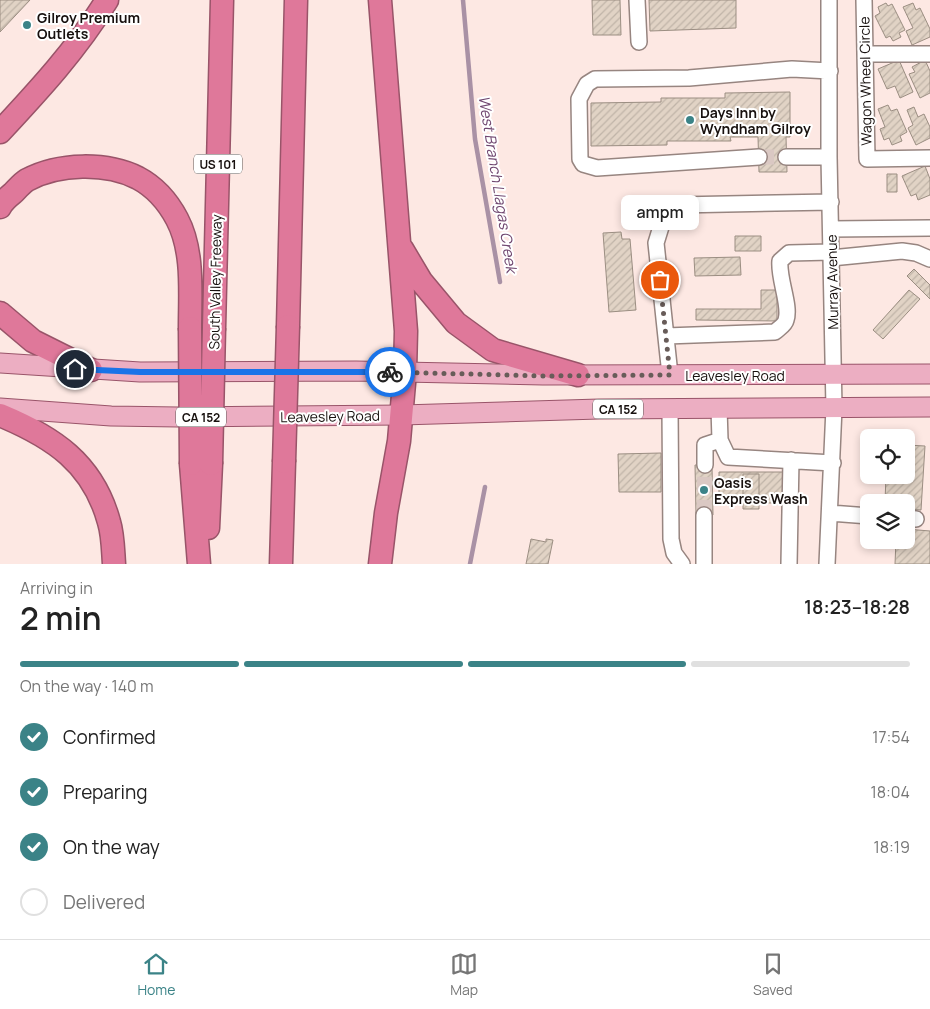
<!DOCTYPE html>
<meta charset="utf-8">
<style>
:root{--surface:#fff;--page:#f2f2f2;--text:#222;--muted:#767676;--line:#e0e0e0;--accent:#3b8387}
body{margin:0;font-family:Manrope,sans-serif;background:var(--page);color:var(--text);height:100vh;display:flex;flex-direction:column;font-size:19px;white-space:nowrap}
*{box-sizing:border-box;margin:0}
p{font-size:16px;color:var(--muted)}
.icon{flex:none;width:28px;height:28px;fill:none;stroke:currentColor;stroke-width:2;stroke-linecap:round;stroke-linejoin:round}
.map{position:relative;height:564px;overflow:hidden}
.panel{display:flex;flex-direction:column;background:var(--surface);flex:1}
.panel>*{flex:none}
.buttons{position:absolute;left:860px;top:429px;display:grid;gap:10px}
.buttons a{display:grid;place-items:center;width:55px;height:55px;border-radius:8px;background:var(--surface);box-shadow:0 2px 8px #0003;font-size:25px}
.pin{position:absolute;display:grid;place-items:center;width:42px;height:42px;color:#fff;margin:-21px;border:2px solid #fff;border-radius:50%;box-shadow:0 1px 5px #0007}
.courier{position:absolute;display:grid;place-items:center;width:50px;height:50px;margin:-25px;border:4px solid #1a73e8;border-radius:50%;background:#fff;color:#222;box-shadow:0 1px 6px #0007}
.bubble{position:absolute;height:35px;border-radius:8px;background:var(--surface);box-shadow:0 2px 8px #0003;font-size:16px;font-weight:600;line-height:35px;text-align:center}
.overview em{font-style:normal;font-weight:600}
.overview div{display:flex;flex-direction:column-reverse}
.overview{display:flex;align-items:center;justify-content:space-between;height:85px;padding:0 20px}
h1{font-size:32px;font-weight:600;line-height:38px}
.bar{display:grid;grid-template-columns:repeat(4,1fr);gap:8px 5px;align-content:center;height:60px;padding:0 20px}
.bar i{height:6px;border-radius:4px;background:var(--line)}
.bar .selected{background:var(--accent)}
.bar p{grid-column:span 4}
ol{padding:0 20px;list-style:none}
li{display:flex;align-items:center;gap:15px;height:55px}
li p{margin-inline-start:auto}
li .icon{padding:5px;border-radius:50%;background:var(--accent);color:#fff;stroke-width:4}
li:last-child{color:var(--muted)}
li i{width:28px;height:28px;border:2px solid var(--line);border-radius:50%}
.tabs{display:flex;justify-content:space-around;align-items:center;height:70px;border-top:1px solid var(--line);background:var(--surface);font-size:14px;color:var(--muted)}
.tabs a{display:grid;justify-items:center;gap:2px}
.tabs .selected{color:var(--accent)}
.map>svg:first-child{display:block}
</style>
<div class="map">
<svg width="930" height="564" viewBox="0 0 930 564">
<defs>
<pattern id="building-hatch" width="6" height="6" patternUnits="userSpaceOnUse" patternTransform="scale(1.25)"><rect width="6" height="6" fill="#e1d3c5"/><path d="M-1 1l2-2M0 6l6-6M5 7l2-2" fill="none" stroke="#c0b4a8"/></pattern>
</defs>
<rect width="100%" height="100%" fill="#fde8e3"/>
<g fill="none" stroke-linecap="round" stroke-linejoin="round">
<path stroke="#a991a5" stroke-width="4.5" d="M463,0L475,139L500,282
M470,564L485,487"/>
</g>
<path fill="url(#building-hatch)" stroke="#9b8e82" d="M0,0H30L0,32Z
M592,0H620L621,35H593Z
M649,0H736V28L650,31Z
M886,3L888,6L892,4L905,30L899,33L901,37L893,41L890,36L886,38L875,16L880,13L878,7Z
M913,3L916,10L920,8L930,29V37L912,45L906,31L913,28L903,7Z
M899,60L913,92L900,98L895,86L887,89L878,69Z
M925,60L930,71V93L920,98L909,74L915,72L912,67Z
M790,92V137H786L787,172H759L758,137H730L731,141H667V145L591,146V103L661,102V98H725V93Z
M888,105L891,111L897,109L907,132L900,136L902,141L892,145L889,138L884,140L880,129L885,127L878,109Z
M914,107L918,117L924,114L930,127V138L916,145L908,128L913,125L907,110Z
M925,166L930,179V195L918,200L916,194L911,196L902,176Z
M887,174H897V192H887Z
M621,232L622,239H630L636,310L609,312L603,233Z
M735,236H761V251H735Z
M740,257L741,275L695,276L694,258Z
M914,269L930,285V299L907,276Z
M761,290H777V321L696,320V309H761Z
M909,290L920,299L883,339L873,330Z
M906,445L925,446L921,510L906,509V502H885L886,475H906Z
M661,453V492H619L618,454Z
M695,465H712L713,515H696Z
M719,472H783V503H719Z
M743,474H759V509H743Z
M906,529L930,531V564H895L896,540H906Z
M531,539L546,542V539L553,540L548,564H526Z"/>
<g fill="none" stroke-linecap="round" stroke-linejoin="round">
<path stroke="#dac8c3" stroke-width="15" stroke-dasharray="15 8" stroke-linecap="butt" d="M759,157H786
M704,515L705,465"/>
<g stroke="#978580" stroke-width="18">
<path id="minor" d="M637,0L639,42
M864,0L867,159L930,158
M865,54H930
M759,157L597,168L583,164L580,159L579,99L587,84L595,79L689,78L792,69L830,71
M786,157H829
M831,229L930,228
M831,258L902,251L916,253L930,259
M666,336L775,332C779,328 785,325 786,320C791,306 778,278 780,261L789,253L831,252
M670,375L656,243L664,217L678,205L831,202
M719,408L720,440L728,457L833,463
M670,409L671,539L674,553L682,564
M705,465V445L720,440
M830,513L869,516
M906,518L916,519
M704,564V515
M789,564L791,460
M827,564L834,408L829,157V0"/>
</g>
<g stroke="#995469" stroke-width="21">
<path id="major" d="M0,363L140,372L356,371L543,375L930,374
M0,408L111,416L178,417L402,415L599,409L930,407"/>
</g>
<g stroke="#995469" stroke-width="25">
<path id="highway" d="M380,0L406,331L405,372L399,441L386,513L380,564
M0,132C39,90 77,49 107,0
M0,207C3,201 8,197 13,193C17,189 22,183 27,180C59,163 106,162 138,178C155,187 168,202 177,219C194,251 190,292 190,328
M402,249L421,281L456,323L493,350L578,375
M0,313L33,341L91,370
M288,326L296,0
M214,328L222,0
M0,415C53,437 93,463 109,522C113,535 113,550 114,564
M191,464L199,564
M208,528L211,464
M281,564L284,462"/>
</g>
<use href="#minor" stroke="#fff" stroke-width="15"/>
<use href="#major" stroke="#ecaec2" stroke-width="19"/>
<use href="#highway" stroke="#df789a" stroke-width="22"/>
<g stroke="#995469" stroke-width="25" stroke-linecap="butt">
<path id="highway-bridge" d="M190,328L191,464
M284,462L288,326
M211,464L214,328"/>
</g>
<use href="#highway-bridge" stroke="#df789a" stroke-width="22"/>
</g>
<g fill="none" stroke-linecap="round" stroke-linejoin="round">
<path stroke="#685c59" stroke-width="5" stroke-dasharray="0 9" d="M390,372L544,376L670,375L660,280"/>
<path stroke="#1a73e8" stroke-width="6" d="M75,369L140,372H390"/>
</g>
<g fill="#3b8387" stroke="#fff" stroke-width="2">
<circle cx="27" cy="25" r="5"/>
<circle cx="690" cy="120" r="5"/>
<circle cx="704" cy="490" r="5"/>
</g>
<g text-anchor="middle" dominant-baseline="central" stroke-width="4" stroke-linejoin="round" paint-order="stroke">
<g fill="#fff" stroke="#5d5856" stroke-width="1">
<rect x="194" y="154.5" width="48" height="19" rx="4"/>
<rect x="593" y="399.5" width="50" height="19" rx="4"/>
<rect x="176" y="407.5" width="50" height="19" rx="4"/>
</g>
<g font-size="12" font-weight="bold" fill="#17100e">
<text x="218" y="164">US 101</text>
<text x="618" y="409">CA 152</text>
<text x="201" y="417">CA 152</text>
</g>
<g font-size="14" font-weight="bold" fill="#17100e" stroke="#fff" text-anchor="start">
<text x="37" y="17">Gilroy Premium<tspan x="37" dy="16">Outlets</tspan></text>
<text x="700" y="112">Days Inn by<tspan x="700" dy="16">Wyndham Gilroy</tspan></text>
<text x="714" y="482">Oasis<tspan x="714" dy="16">Express Wash</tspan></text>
</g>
<g font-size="14" fill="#17100e" stroke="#fff">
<text transform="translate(865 81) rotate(-91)">Wagon Wheel Circle</text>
<text transform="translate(215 282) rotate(-89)">South Valley Freeway</text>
<text transform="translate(832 282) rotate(-91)">Murray Avenue</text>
<text x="735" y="375">Leavesley Road</text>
<text transform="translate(330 416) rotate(-1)">Leavesley Road</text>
</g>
<g font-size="15" font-style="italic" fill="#6f466f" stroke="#fff">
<text transform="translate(498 184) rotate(81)">West Branch Llagas Creek</text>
</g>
</g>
</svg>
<div class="buttons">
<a><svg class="icon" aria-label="locate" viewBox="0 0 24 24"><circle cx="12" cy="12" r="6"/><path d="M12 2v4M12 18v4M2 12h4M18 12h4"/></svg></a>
<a><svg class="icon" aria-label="layers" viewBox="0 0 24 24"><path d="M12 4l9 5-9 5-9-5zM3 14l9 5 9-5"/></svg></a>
</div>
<div class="pin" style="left:660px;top:280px;background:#ea580c"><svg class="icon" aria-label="bag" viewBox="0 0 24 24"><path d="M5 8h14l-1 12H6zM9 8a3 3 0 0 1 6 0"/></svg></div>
<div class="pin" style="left:75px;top:369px;background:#1f2937"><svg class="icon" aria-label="home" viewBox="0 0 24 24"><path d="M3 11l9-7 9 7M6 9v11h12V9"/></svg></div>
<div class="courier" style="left:390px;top:372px"><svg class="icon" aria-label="bike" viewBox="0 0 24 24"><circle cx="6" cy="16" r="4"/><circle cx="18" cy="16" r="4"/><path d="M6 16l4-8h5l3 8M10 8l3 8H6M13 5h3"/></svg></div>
<div class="bubble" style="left:621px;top:195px;width:78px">ampm</div>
</div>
<section class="panel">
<div class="overview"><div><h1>2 min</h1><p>Arriving in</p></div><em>18:23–18:28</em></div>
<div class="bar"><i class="selected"></i><i class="selected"></i><i class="selected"></i><i></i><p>On the way · 140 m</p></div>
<ol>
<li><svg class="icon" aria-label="check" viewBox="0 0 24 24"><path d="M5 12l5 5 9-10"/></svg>Confirmed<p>17:54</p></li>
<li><svg class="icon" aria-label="check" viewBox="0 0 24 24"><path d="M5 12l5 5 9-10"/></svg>Preparing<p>18:04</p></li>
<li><svg class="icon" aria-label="check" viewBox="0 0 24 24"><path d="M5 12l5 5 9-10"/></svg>On the way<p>18:19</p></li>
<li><i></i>Delivered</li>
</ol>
</section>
<nav class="tabs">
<a class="selected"><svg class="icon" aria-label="home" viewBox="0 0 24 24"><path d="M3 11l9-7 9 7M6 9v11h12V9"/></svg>Home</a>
<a><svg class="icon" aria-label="map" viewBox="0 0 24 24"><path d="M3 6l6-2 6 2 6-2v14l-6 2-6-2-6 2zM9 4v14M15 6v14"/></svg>Map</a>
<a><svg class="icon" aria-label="saved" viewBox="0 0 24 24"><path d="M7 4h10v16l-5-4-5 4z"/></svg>Saved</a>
</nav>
